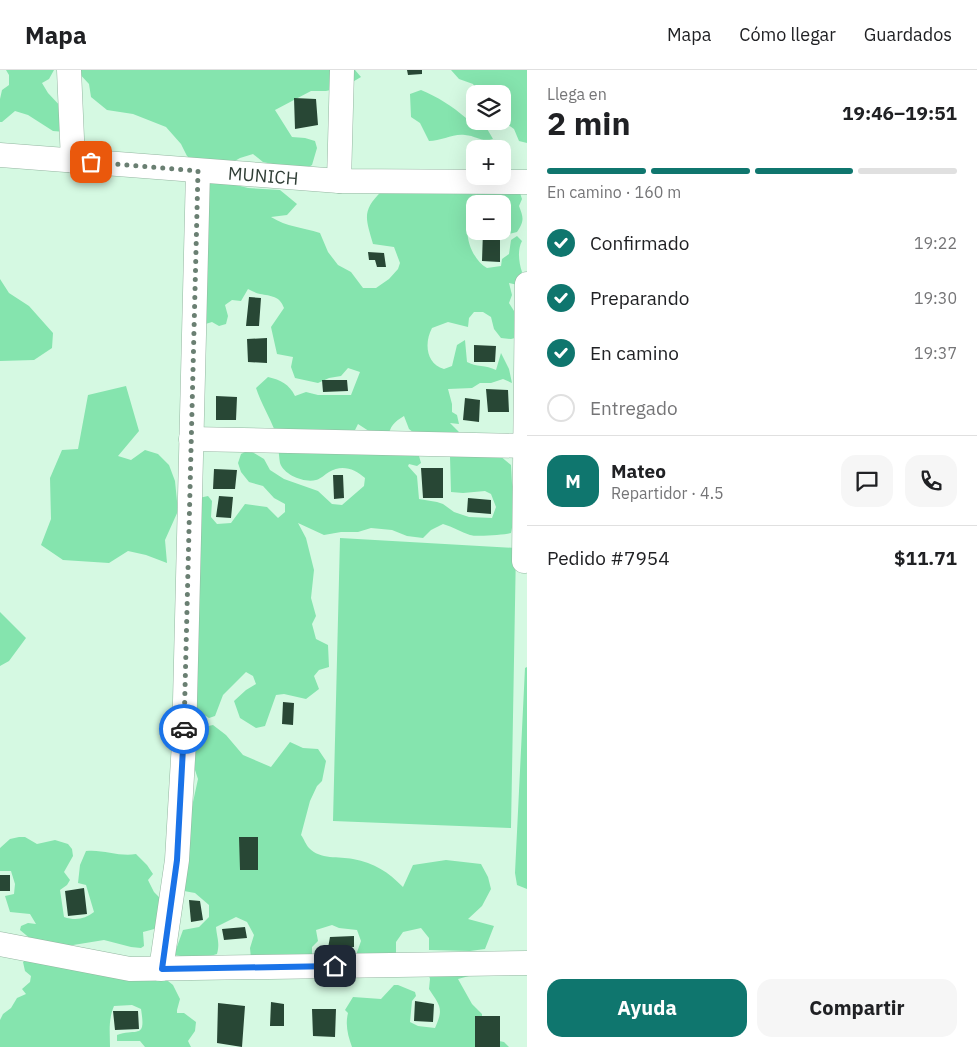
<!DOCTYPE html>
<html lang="es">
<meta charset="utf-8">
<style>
:root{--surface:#fff;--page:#f6f6f6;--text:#202124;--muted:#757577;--line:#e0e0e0;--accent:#0f766e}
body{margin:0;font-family:"IBM Plex Sans",sans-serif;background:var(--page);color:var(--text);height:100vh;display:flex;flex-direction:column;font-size:19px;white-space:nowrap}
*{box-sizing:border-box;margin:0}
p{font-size:16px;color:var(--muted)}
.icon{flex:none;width:28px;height:28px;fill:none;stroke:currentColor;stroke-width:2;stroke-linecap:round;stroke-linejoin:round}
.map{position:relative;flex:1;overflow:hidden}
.sheet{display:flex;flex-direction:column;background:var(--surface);width:450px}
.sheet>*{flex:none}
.buttons{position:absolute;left:466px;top:15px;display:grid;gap:10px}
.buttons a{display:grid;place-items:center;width:45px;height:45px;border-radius:10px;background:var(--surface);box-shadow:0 5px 20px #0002;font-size:25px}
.pin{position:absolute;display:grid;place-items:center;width:42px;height:42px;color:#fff;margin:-21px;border-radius:10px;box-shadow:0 2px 8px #0006}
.courier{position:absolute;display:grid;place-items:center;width:50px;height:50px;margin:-25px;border:4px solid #1a73e8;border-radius:50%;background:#fff;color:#222;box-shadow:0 1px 6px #0007}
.summary em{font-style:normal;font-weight:800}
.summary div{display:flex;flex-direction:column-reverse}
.summary{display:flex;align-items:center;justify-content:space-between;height:85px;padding:0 20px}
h1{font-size:32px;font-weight:800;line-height:38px}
.bar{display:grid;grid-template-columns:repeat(4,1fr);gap:8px 5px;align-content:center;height:60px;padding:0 20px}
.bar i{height:6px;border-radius:4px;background:var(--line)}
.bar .selected{background:var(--accent)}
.bar p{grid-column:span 4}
.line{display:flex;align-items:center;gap:12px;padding:0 20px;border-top:1px solid var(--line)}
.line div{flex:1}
.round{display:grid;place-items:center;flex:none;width:52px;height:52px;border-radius:15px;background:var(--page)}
ol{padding:0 20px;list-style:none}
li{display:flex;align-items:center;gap:15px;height:55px}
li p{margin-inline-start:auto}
li .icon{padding:5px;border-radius:50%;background:var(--accent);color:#fff;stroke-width:4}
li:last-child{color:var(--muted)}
li i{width:28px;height:28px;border:2px solid var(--line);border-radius:50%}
.action{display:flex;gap:10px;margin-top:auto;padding:10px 20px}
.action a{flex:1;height:58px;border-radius:15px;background:var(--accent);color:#fff;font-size:20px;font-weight:800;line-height:58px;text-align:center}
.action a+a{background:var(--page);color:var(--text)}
header{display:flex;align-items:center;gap:30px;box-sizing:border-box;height:70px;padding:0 25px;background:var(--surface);border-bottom:1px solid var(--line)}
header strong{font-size:24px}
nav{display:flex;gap:28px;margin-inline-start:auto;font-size:18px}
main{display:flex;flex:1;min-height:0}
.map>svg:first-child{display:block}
</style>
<header>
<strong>Mapa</strong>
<nav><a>Mapa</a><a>Cómo llegar</a><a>Guardados</a></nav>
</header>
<main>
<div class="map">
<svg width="527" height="977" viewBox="0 0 527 977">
<rect width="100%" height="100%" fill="#d5f9e2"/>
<path fill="#85e4ae" d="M6,0H54L49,9L42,13L48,23L63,39L65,62L53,61L28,45L15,41L2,52H0V29L2,20L9,15V5Z
M76,0H355L361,7L344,17L326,21H311L275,40L292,67L305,68L315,71L317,78L312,95L297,104L286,97L263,92L253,84L240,88L226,96L196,93L187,86L181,74L166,57L133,44L107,40L91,27L89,14Z
M451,0H527V73L519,71L514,59L503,51L502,24H476L477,21L473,14L459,9Z
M421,20C438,27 452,36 466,48L475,26V51H494L490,52L486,57L493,69C480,72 477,66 465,65C454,63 441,71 429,71L420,53L411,47L410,24Z
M213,109L248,118L280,120L297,134L287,145L271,147C287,157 302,157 320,163L328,182L338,195L351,202L363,218H376L389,209L398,199L400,193L394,177L373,174C366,149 361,141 382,121L519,120L522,129L519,136C523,147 525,150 517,162L509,164L505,160L510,151L509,142H503L502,134H475V157L468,155C465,170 474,191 487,198L501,196L502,189L509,184L511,170L517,166L522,171C517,180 519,193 522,202L518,215L509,213L512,225L509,233L514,241L515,268L511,269L501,268L494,259L491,247L483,242H474L469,248L468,257L448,252L432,258C424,273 426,294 444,299L452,296L457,275L465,270L467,292C476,297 486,295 496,300L501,283L509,299L512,313L503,309L491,313H480L472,318L448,319L452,334V342L457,345L459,354L450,353L459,362L450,365L418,366L409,359L404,346C394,352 390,356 388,368L378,367L358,354L353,364L275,361C269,346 261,333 256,318L268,307C281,310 289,314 295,326L306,322L318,325H351L360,302L348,298L341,306L329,308L318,313L295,308L291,297L293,287L277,284L271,257L284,238C280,226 271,226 260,224C256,223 252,221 248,219L241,231L232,230L225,235L228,246L226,254L219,256L212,252L199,256L201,121Z
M0,209L9,223L29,236L53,263L52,278L34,290L0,291Z
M126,316L139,361L118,386L131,390L145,380L158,384L169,395L175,411L178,441L165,470L167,493L146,485L128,481L109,493L63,490L41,475L51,449L50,408L62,380L78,379L88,325Z
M278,377L415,383L419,386L421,393L417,396L409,394L408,396L417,406L419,429L437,432L443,434L454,442L469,447L492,448L496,437L491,424L485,421L463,423L451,422L450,387L467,383L493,380L511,395L512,413L517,432L511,463C506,465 475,467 470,465C461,462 453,457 443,454L431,460L423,468L407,466L392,460L371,458L358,462H341L324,465L298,453L306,468L314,500L311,528L316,546L312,554L316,569L328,575L329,597L319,600L314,606L319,619L306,629L284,624L276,625L265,656L256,658L240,648L234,631L246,620L256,614L253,606L246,602L223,625L215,646L209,648L194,638L199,428L208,426L212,431L211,447L217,454L231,453L245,434L267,437L278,448L285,442V434L274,428L263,416L249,412L241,402L238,393L241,384L249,380L264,389L270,400L284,409L318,421L332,434L342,435L364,416L365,408C355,399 342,394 329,402C325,404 321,409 316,410C304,413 284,405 280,393C279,388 279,382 278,377Z
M340,468L516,478L511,758L333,751Z
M0,542L26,568L9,591L0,596Z
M527,597V819L517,815L515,803L525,598Z
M213,655L226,665L243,685L271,697L290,672L303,678L318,679L326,691L322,711L317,716L310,731L301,765C304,769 306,775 309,778C320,790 339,786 353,789C375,793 388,802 403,817L413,795L446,790L481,794L488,807L491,819L482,836L468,849L494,856L485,879L470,881L429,880V868L421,858L403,862L396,872V887L356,885L361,871L357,860L339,858L332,855L316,860L318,871L312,877V888L251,889L250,878L254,865L247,852L236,847L216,857C217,868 220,873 217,884L200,889L174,885L183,860L199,857L209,847V835L195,823L184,821L188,755L198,709L192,691L195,667L199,658Z
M19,767H25L37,774L55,770L68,774L72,779L73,786L64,802L70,810L67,815L60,820L64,847C76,851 85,849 94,842L86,815L78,813L80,795L86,781C103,779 119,787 136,784L147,795L153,804L148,810L154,822L166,834L158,858L143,862L144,876L141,878L131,877L104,870L61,877L32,870L20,860L21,856L28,853L36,854L30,844L10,842L5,826L14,824L15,814L11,801H0V778L10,769Z
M27,889L163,907L173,915L180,929L177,940V943H184L196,952L195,961L188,971L191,977H145L140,971H117V965C138,958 146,970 141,939L132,935L114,936C108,950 110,963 110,977H0V950L3,944L11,938L17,928L26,924L22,919L30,912L31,906L25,901L23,892Z
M467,900L469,906L458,909L472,934L482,944V950L499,971L504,972L509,977H352C348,966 345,955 348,943L345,940L353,927L381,929L394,915H398L415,922L416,926L412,931L410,952L418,956L435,958C444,938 440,936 429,919L430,909L428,903Z"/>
<path fill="#284735" d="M407,0H422V4L408,5Z
M294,28L316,29L318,55L295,59Z
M483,161H500V192L482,191Z
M368,182L384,183L386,197H377L375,190H369Z
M249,227L261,228L259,256H246Z
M267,268V293L248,292L247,269Z
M474,275L496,276L495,292H474Z
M322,310H347L348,321L323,322Z
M486,319L508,320L509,342H488Z
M216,326L237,327L236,350H216Z
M465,328L480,330L479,352L463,350Z
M421,398H443V428H423Z
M214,399L237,400L235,419H213Z
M333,405H343L344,428L334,429Z
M219,426L233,427L231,448L216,447Z
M468,428L491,430V444L467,442Z
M283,632L294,633L293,655L282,654Z
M239,767H258V800H240Z
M0,805H10V821H0Z
M84,818L87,844L68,846L65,821Z
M189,830L200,831L203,850L191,852Z
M245,857L247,868L224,870L222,859Z
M354,866V877L328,878L330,867Z
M415,931L434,934L433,952L414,951Z
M271,932L284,934V956H270Z
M218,933L245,936L242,977L217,973Z
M312,939H336L335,967L313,966Z
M113,941H138L139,959L115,960Z
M475,946H500V977H475Z"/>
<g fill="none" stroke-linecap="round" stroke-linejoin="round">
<g stroke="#94b6a1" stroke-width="25">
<g id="minor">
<path d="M69,0L73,91"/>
<path id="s1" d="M0,85L339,111L527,112"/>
<path d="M339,111L342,0"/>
<path d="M191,369L527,376"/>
<path d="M524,491L527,214"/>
<path d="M0,874L130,899L527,893"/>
<path d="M161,899L177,790L184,672L198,101"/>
</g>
</g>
<use href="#minor" stroke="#fff" stroke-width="24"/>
</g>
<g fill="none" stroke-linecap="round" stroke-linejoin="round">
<path stroke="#6a7f72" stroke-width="5" stroke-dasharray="0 9" d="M91,92L198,101L184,659"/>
<path stroke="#1a73e8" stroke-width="6" d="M184,659L177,790L162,899L335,896"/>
</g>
<g text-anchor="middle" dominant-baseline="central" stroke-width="5" stroke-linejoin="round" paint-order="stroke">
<g font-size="18" fill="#303e36" stroke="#fff">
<text stroke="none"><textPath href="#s1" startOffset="264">MUNICH</textPath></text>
</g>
</g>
</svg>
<div class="buttons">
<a><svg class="icon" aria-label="layers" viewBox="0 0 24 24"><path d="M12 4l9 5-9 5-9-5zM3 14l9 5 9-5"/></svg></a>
<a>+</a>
<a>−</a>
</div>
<div class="pin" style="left:91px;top:92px;background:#ea580c"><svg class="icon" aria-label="bag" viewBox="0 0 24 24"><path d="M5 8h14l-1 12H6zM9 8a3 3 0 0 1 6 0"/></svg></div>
<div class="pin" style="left:335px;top:896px;background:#1f2937"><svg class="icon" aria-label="home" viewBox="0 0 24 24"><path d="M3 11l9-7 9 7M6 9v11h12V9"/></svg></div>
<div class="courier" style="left:184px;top:659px"><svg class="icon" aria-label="car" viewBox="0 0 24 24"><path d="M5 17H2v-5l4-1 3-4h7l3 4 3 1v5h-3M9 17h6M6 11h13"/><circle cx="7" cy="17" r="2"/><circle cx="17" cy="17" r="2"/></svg></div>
</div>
<section class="sheet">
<div class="summary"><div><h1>2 min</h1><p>Llega en</p></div><em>19:46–19:51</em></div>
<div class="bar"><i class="selected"></i><i class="selected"></i><i class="selected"></i><i></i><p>En camino · 160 m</p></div>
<ol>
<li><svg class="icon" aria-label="check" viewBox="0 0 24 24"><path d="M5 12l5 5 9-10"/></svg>Confirmado<p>19:22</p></li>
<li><svg class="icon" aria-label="check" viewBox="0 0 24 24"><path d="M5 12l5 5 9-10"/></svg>Preparando<p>19:30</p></li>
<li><svg class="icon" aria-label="check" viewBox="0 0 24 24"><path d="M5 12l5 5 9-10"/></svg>En camino<p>19:37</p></li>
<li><i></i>Entregado</li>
</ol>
<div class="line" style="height:90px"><b class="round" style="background:var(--accent);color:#fff">M</b><div><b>Mateo</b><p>Repartidor · 4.5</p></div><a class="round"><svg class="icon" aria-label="chat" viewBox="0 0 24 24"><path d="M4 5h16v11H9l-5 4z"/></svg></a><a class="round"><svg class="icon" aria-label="phone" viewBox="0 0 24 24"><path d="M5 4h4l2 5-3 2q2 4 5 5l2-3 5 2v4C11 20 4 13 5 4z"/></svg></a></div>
<div class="line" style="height:65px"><div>Pedido #7954</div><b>$11.71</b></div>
<div class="action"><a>Ayuda</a><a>Compartir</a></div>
</section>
</main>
